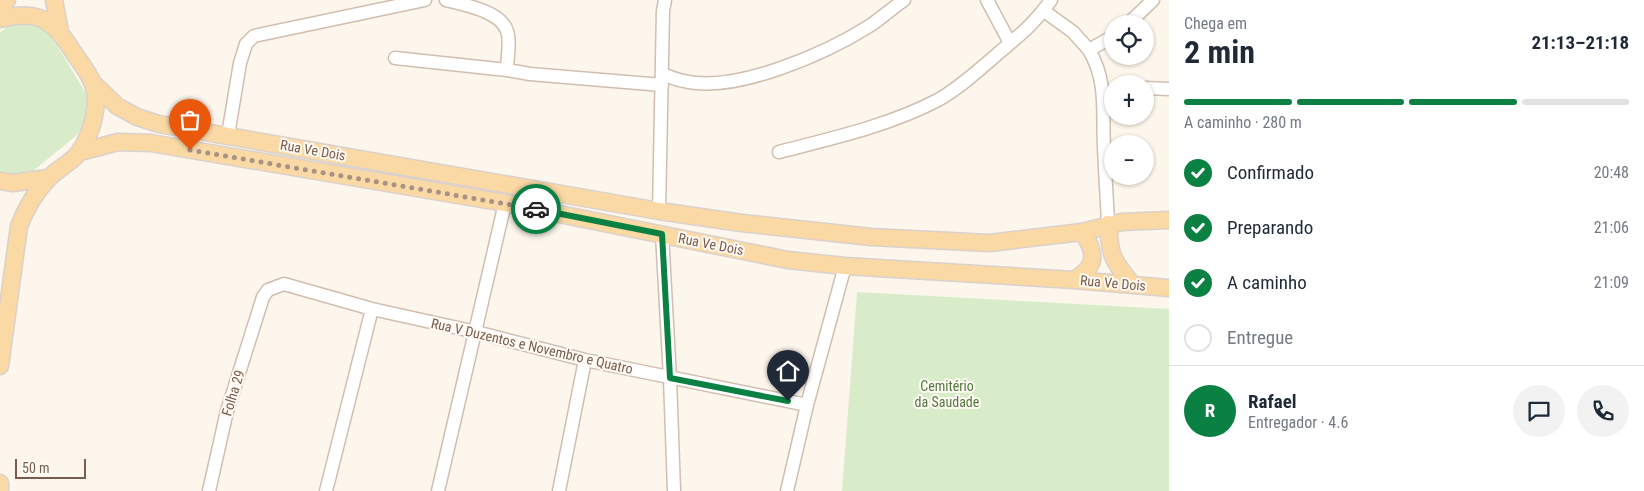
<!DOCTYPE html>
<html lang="pt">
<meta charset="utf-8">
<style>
:root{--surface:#fff;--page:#f2f2f3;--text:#1f2937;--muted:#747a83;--line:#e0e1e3;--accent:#0b8043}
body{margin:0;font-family:"Roboto Condensed",sans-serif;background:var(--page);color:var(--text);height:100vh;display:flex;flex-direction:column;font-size:19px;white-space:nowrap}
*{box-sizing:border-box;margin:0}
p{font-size:16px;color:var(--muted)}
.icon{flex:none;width:28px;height:28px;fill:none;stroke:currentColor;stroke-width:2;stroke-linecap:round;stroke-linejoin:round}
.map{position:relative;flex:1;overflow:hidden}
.details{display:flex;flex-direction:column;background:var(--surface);width:475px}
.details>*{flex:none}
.fabs{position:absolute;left:1104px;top:15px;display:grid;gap:10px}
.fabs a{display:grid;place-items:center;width:50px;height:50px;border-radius:50%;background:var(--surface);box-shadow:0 1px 4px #0004;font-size:25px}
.scale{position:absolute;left:15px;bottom:12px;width:71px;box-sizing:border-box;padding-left:5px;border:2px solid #7a5c4d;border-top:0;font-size:14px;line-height:18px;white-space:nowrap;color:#7a5c4d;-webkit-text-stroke:4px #fffaf3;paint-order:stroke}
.pin{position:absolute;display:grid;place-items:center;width:42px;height:42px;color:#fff;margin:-51px -21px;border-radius:50% 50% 50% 0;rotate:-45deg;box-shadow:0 0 5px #0007}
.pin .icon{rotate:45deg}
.courier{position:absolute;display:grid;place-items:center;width:50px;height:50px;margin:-25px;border:4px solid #0b8043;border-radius:50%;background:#fff;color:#222;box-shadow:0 1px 6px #0007}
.summary em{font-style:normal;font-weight:700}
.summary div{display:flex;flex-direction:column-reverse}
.summary{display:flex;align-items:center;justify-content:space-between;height:85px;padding:0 15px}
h1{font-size:32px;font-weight:700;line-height:38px}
.bar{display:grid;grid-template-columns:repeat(4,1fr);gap:8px 5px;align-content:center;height:60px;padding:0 15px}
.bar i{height:6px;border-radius:4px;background:var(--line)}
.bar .on{background:var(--accent)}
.bar p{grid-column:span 4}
.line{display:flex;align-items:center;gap:12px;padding:0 15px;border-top:1px solid var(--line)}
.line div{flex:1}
.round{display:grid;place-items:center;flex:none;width:52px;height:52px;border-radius:26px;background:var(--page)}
ol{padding:0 15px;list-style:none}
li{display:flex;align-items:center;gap:15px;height:55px}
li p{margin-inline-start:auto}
li .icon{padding:5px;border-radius:50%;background:var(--accent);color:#fff;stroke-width:4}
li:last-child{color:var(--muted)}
li i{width:28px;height:28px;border:2px solid var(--line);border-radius:50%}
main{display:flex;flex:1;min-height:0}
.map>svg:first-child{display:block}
</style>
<main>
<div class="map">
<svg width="1169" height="491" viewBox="0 0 1169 491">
<rect width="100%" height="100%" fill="#fdf6ec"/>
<path fill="#d8ecc9" d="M22,22L38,25L49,32L85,92L88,108L83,126L76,136L34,170L19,174L2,173H0V33L8,26Z
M857,292L1169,309V491H842Z"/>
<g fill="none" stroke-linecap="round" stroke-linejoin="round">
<g stroke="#d1beb0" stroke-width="15">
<path id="minor" d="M446,0C464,5 501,11 507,31C511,42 507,58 507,70L530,74L662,85
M987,0L1010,43
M1044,11L1073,32L1089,50L1112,37
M1128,24L1153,0
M1089,50C1108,82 1102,112 1104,147C1105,173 1107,199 1108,224
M395,58L507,70
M662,74C669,76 676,80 684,81C735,94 827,53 871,25C882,17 893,8 904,0
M1145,88L1169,89
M228,135L240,63L246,44L254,36L425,0
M779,152C833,138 888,126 938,100C961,87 981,68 1001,51C1021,34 1036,22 1051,0
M659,211L663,11L665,0
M662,234L670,378L674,491
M209,491L227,411L263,297L268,290L284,284L372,309L476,332L585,360L807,405
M326,491L372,309
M438,491L505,203
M559,491L585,360
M787,491L807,405L845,266"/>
</g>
<g stroke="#dad1cd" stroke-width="19">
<path id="major" d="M54,0L60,32
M0,12L7,0
M0,19C32,11 49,15 68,44C75,56 87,69 92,82C101,102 92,133 80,151C73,162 58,168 49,178C35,192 26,208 19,226L0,366
M93,83L117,106L137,117L159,124L659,211L742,223L871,237L989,243L1082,232L1122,222L1169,220
M80,152L118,142L151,143L505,203L788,260L845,266L1074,280L1169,288
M0,181L13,183L48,178
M1108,224C1110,256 1112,260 1133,285
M1074,280C1097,266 1097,253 1082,232
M0,483V491"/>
</g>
<use href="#minor" stroke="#fff" stroke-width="12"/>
<use href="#major" stroke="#fbd9a5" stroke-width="16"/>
</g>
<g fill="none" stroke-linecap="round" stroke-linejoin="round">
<path stroke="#a89285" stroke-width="5" stroke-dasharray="0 9" d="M190,150L536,209"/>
<path stroke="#0b8043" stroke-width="6" d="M536,209L662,234L670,378L788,401"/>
</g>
<g text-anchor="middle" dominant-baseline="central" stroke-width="4" stroke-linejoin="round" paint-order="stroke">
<g font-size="14" fill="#7a5c4d" stroke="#fffaf3">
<text transform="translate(313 150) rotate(10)">Rua Ve Dois</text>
<text transform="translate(711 244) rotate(11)">Rua Ve Dois</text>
<text transform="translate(1113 283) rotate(5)">Rua Ve Dois</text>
<text transform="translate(532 346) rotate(13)">Rua V Duzentos e Novembro e Quatro</text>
<text transform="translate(233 393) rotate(-73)">Folha 29</text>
</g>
<g font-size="14" fill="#537a41" stroke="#fffaf3">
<text x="947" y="386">Cemitério<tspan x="947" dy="16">da Saudade</tspan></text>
</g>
</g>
</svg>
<div class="fabs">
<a><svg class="icon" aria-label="locate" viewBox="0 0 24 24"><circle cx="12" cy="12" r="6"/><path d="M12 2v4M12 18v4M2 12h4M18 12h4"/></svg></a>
<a>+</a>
<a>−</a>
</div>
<div class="scale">50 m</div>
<div class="pin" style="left:190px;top:150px;background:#ea580c"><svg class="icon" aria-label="bag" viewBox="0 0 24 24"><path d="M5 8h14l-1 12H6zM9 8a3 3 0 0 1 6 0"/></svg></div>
<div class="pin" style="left:788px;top:401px;background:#1f2937"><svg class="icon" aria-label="home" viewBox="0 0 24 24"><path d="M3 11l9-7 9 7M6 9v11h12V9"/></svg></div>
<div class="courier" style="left:536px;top:209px"><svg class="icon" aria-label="car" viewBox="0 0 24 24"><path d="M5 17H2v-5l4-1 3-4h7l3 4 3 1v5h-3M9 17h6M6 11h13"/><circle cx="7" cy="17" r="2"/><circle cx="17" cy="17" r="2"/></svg></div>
</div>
<section class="details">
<div class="summary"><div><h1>2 min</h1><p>Chega em</p></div><em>21:13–21:18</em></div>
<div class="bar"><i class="on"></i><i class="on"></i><i class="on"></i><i></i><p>A caminho · 280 m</p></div>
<ol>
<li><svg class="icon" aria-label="check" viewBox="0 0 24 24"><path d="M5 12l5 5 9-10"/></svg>Confirmado<p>20:48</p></li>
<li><svg class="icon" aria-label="check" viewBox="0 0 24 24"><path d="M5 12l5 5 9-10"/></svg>Preparando<p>21:06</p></li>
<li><svg class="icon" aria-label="check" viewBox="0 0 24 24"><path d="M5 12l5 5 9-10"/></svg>A caminho<p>21:09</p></li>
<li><i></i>Entregue</li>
</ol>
<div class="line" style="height:90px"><b class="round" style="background:var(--accent);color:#fff">R</b><div><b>Rafael</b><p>Entregador · 4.6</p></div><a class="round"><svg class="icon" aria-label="chat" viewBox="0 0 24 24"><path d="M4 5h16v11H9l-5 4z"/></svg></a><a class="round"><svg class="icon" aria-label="phone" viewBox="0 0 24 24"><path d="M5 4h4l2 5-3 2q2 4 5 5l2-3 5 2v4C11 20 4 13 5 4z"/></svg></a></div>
</section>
</main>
